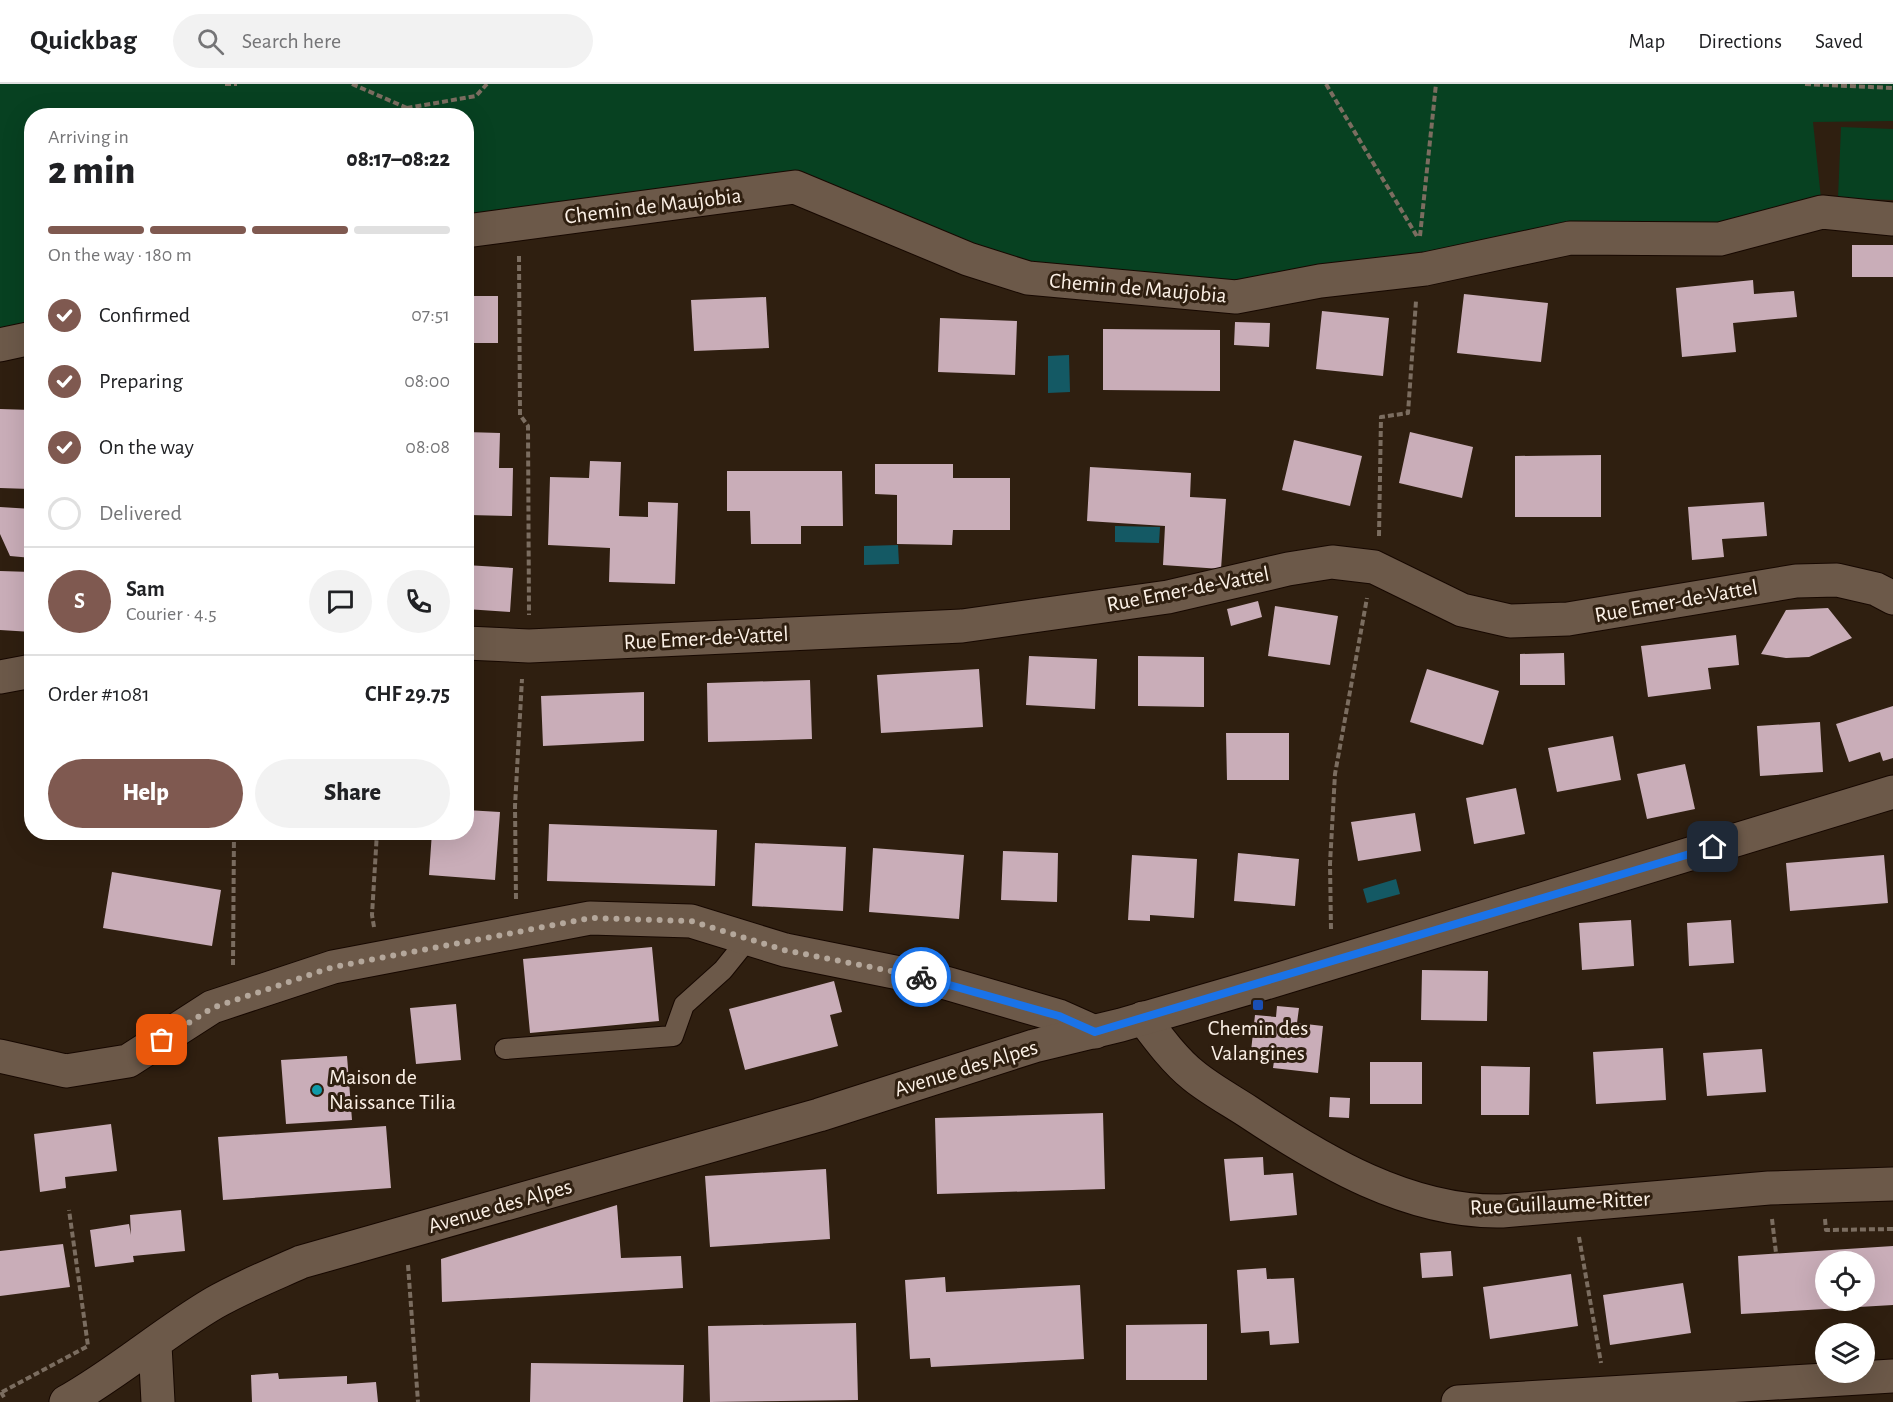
<!DOCTYPE html>
<meta charset="utf-8">
<style>
:root{--surface:#fff;--page:#f2f2f2;--text:#202124;--muted:#757577;--line:#e0e0e0;--accent:#7f5950}
body{margin:0;font-family:"Alegreya Sans",sans-serif;background:var(--page);color:var(--text);height:100vh;display:flex;flex-direction:column;font-size:22px;white-space:nowrap}
*{box-sizing:border-box;margin:0}
p{font-size:20px;color:var(--muted)}
.icon{flex:none;width:33px;height:33px;fill:none;stroke:currentColor;stroke-width:2;stroke-linecap:round;stroke-linejoin:round}
.map{position:relative;flex:1;overflow:hidden}
.side{position:absolute;left:24px;top:24px;width:450px;height:732px;display:flex;flex-direction:column;background:var(--surface);border-radius:24px;box-shadow:0 6px 24px #0002}
.side>*{flex:none}
.controls{position:absolute;left:1815px;top:1167px;display:grid;gap:12px}
.controls a{display:grid;place-items:center;width:60px;height:60px;border-radius:50%;background:var(--surface);box-shadow:0 6px 24px #0002;font-size:30px}
.pin{position:absolute;display:grid;place-items:center;width:51px;height:51px;color:#fff;margin:-26px;border-radius:12px;box-shadow:0 3px 9px #0006}
.courier{position:absolute;display:grid;place-items:center;width:60px;height:60px;margin:-30px;border:4px solid #1a73e8;border-radius:50%;background:#fff;color:#222;box-shadow:0 2px 8px #0007}
.overview em{font-style:normal;font-weight:800}
.overview div{display:flex;flex-direction:column-reverse}
.overview{display:flex;align-items:center;justify-content:space-between;height:102px;padding:0 24px}
h1{font-size:39px;font-weight:800;line-height:45px}
.bar{display:grid;grid-template-columns:repeat(4,1fr);gap:9px 6px;align-content:center;height:72px;padding:0 24px}
.bar i{height:8px;border-radius:4px;background:var(--line)}
.bar .current{background:var(--accent)}
.bar p{grid-column:span 4}
.line{display:flex;align-items:center;gap:15px;padding:0 24px;border-top:2px solid var(--line)}
.line div{flex:1}
.round{display:grid;place-items:center;flex:none;width:63px;height:63px;border-radius:32px;background:var(--page)}
ol{padding:0 24px;list-style:none}
li{display:flex;align-items:center;gap:18px;height:66px}
li p{margin-inline-start:auto}
li .icon{padding:6px;border-radius:50%;background:var(--accent);color:#fff;stroke-width:4}
li:last-child{color:var(--muted)}
li i{width:33px;height:33px;border:3px solid var(--line);border-radius:50%}
.action{display:flex;gap:12px;margin-top:auto;padding:12px 24px}
.action a{flex:1;height:69px;border-radius:36px;background:var(--accent);color:#fff;font-size:24px;font-weight:800;line-height:69px;text-align:center}
.action a+a{background:var(--page);color:var(--text)}
header{display:flex;align-items:center;gap:36px;box-sizing:border-box;height:84px;padding:0 30px;background:var(--surface);border-bottom:2px solid var(--line)}
header strong{font-size:28px}
nav{display:flex;gap:33px;margin-inline-start:auto;font-size:21px}
.search{width:420px;height:54px;background:var(--page);display:flex;align-items:center;gap:15px;box-sizing:border-box;padding:0 21px;border-radius:33px;color:var(--muted);font-size:22px}
.map>svg:first-child{display:block}
</style>
<header>
<strong>Quickbag</strong>
<div class="search"><svg class="icon" aria-label="search" viewBox="0 0 24 24"><circle cx="10" cy="10" r="6"/><path d="M15 15l6 6"/></svg>Search here</div>
<nav><a>Map</a><a>Directions</a><a>Saved</a></nav>
</header>
<div class="map">
<svg width="1893" height="1318" viewBox="0 0 1893 1318">
<rect width="100%" height="100%" fill="#2f1f10"/>
<path fill="#074121" d="M0,0H1893V37L1813,38L1822,124L1720,151L1245,201L1096,193L953,163L790,95L467,139L466,32H32L31,245L0,250Z
M1841,43L1893,45V116L1838,114Z"/>
<path fill="#145964" d="M1069,271L1070,308L1048,309V272Z
M1115,442L1160,443L1159,459L1115,458Z
M898,461L899,480L864,481V462Z
M1396,795L1400,810L1367,819L1363,805Z"/>
<path fill="#c9adb8" fill-rule="evenodd" d="M1852,161H1893V193H1852Z
M1753,196L1754,210L1794,207L1797,233L1733,239L1736,268L1682,273L1676,204Z
M1464,210L1548,219L1541,278L1457,269Z
M466,212H498V259H466Z
M766,213L769,264L694,267L691,216Z
M1322,227L1389,234L1383,292L1316,285Z
M940,234L1017,237L1015,291L938,288Z
M1235,238L1270,239L1269,263L1234,261Z
M1103,245L1220,246V307L1103,306Z
M0,325L32,326L30,405L0,404Z
M466,348L500,349L499,384H513L512,432L469,431Z
M1410,348L1473,363L1462,414L1399,399Z
M1294,356L1362,372L1350,422L1282,406Z
M1601,371V433H1515V372Z
M590,377L621,378L619,432L648,433V418L678,419L675,500L609,498L610,464L548,461L550,393L589,394Z
M875,380H953V394H1010V446H953L952,461L897,460V411L875,410Z
M1090,383L1191,389L1190,413L1226,415L1221,485L1163,481L1165,442L1087,437Z
M727,387H842L843,442H801V460H751L750,427H727Z
M1764,418L1767,452L1722,455L1724,473L1692,476L1688,423Z
M0,423L32,425V474L10,472L0,450Z
M466,481L513,484L510,528L466,525Z
M0,487L32,488V548L0,546Z
M1258,517L1262,533L1231,542L1227,525Z
M1275,522L1338,532L1330,581L1268,572Z
M1828,524L1852,554L1809,573L1786,574L1761,570L1786,526Z
M1736,551L1739,581L1708,584L1711,605L1648,613L1641,562Z
M1564,569L1565,601H1520V570Z
M1029,572L1097,575L1095,625L1026,621Z
M1138,572L1204,573V623L1138,622Z
M979,585L983,643L881,649L877,591Z
M1427,585L1499,607L1483,661L1410,638Z
M810,596L812,655L708,658L707,599Z
M644,608V657L543,662L541,612Z
M1893,622V674L1883,677L1880,668L1849,678L1836,640Z
M1820,638L1823,688L1760,692L1757,642Z
M1226,649H1289V696H1227Z
M1613,652L1621,696L1557,708L1548,664Z
M1685,680L1695,725L1647,735L1637,690Z
M1516,704L1525,750L1474,760L1466,714Z
M466,726L500,728L495,796L429,791L432,748H466Z
M1415,729L1421,767L1358,777L1351,738Z
M549,740L717,746L715,802L547,797Z
M755,759L846,763L843,827L752,822Z
M873,764L964,771L959,835L869,828Z
M1003,767L1058,769L1057,818L1001,816Z
M1238,769L1299,775L1295,822L1234,817Z
M1132,771L1197,775L1194,834L1150,831V837L1128,836Z
M1884,771L1888,819L1790,827L1786,779Z
M112,788L221,806L212,862L103,844Z
M1631,836L1634,882L1582,886L1579,839Z
M1731,836L1734,879L1689,882L1687,839Z
M652,863L659,937L530,949L523,875Z
M1422,886L1488,887L1487,937L1421,936Z
M834,897L842,928L830,931L838,962L745,986L729,925Z
M456,920L461,976L416,980L410,924Z
M1277,922L1299,924L1297,939L1323,942L1318,989L1273,984L1275,970L1251,967L1255,931L1276,933Z
M1663,964L1666,1016L1596,1020L1593,968Z
M1762,965L1766,1008L1707,1012L1703,969Z
M347,972L352,1036L286,1040L281,976Z
M1370,978H1422V1020H1370Z
M1481,982L1530,983L1529,1031H1481Z
M1330,1013L1350,1014L1349,1034L1329,1033Z
M1103,1029L1105,1105L937,1110L935,1034Z
M111,1040L117,1087L65,1093L66,1104L40,1108L34,1050Z
M386,1042L391,1104L223,1116L218,1053Z
M1263,1073L1264,1091L1293,1089L1297,1131L1230,1137L1224,1075Z
M826,1085L830,1155L710,1163L705,1092Z
M617,1121L621,1174L681,1172L683,1204L442,1218L441,1175Z
M181,1126L185,1167L133,1172L134,1178L95,1183L90,1146L129,1140L131,1151L130,1131Z
M63,1160L70,1203L0,1212V1167Z
M1893,1162V1221L1741,1230L1738,1172ZM1826,1178H1864V1216H1826Z
M1451,1167L1453,1192L1422,1194L1420,1169Z
M1266,1184L1267,1195L1294,1194L1299,1259L1270,1261L1269,1247L1241,1249L1237,1186Z
M1571,1190L1578,1242L1490,1255L1483,1203Z
M945,1193L946,1208L1080,1201L1084,1275L931,1283L930,1274L910,1275L905,1196Z
M1683,1199L1691,1249L1610,1261L1603,1211Z
M856,1239L858,1316L710,1318L708,1242Z
M1207,1240V1296H1126V1241Z
M531,1279L684,1281L683,1318H530Z
M278,1289L279,1295L347,1292V1300L376,1298L378,1318H252L251,1291Z"/>
<g fill="none" stroke-linecap="round" stroke-linejoin="round">
<g stroke="#170800" stroke-width="22">
<path id="lane" d="M505,965L673,952L684,921L723,886L748,855"/>
</g>
<g stroke="#170800" stroke-width="35">
<path id="street" d="M466,147L795,103L968,175L1028,194L1236,213L1320,197L1425,185L1570,154L1720,155L1822,128L1893,135
M0,261L32,254
M466,559L529,562L962,542L1168,513L1288,485L1332,478L1374,483L1462,526L1510,537L1568,535L1796,497L1837,496L1876,505L1893,514
M0,593L32,587
M1143,934C1158,954 1175,977 1194,992C1210,1005 1230,1016 1247,1027C1322,1077 1409,1129 1502,1127L1769,1104L1893,1100
M0,972L66,987L128,977L212,923L333,883L590,834L691,837L785,866L939,897L1059,932L1095,948
M1458,1318L1893,1292"/>
</g>
<g stroke="#170800" stroke-width="35">
<path id="secondary" d="M155,1261L158,1318
M66,1318C118,1289 163,1249 214,1219C242,1203 272,1191 301,1178L819,1031L1034,962L1121,941L1276,896L1893,708"/>
</g>
<path stroke="#7b6d60" stroke-width="4" stroke-dasharray="6 3" stroke-linecap="butt" d="M225,0H237
M352,0L407,24L410,32
M1326,0L1418,154
M1805,0L1893,4
M402,32L407,24L476,12L487,0
M1420,152L1436,0
M519,172L520,331L528,342L529,531
M1379,452L1381,333L1408,329L1416,217
M516,815L515,722L522,595
M374,843L372,831L377,748
M1331,845L1330,780L1335,690L1367,514
M233,881L234,748
M1772,1135L1776,1169
M1825,1135L1826,1146L1893,1145
M1579,1153L1601,1279
M408,1181L418,1318
M1,1308L5,1315
M2,1308L88,1262L69,1126"/>
<use href="#lane" stroke="#6c5949" stroke-width="20"/>
<use href="#street" stroke="#6c5949" stroke-width="33"/>
<use href="#secondary" stroke="#6c5949" stroke-width="33"/>
</g>
<g fill="none" stroke-linecap="round" stroke-linejoin="round">
<path stroke="#b4a79b" stroke-width="6" stroke-dasharray="0 10.8" d="M162,956L212,924L333,883L591,834L691,837L784,866L921,893"/>
<path stroke="#1a73e8" stroke-width="8" d="M921,893L1059,932L1095,948L1713,763"/>
</g>
<rect fill="#1a4fb4" stroke="#2f1f10" stroke-width="2" x="1252" y="915" width="12" height="12" rx="3"/>
<circle fill="#0f9aa8" stroke="#2f1f10" stroke-width="2" cx="317" cy="1006" r="6"/>
<g text-anchor="middle" dominant-baseline="central" stroke-width="6" stroke-linejoin="round" paint-order="stroke">
<g font-size="22" fill="#fbf0e6" stroke="#2f1f10">
<text transform="translate(653 122) rotate(-7)">Chemin de Maujobia</text>
<text transform="translate(1138 204) rotate(5)">Chemin de Maujobia</text>
<text transform="translate(1188 505) rotate(-11)">Rue Emer-de-Vattel</text>
<text transform="translate(1676 517) rotate(-10)">Rue Emer-de-Vattel</text>
<text transform="translate(706 554) rotate(-3)">Rue Emer-de-Vattel</text>
<text transform="translate(966 984) rotate(-17)">Avenue des Alpes</text>
<text transform="translate(1560 1119) rotate(-3)">Rue Guillaume-Ritter</text>
<text transform="translate(500 1122) rotate(-16)">Avenue des Alpes</text>
</g>
<g font-size="22" fill="#fbf0e6" stroke="#2f1f10">
<text x="1258" y="944">Chemin des<tspan x="1258" dy="25">Valangines</tspan></text>
<text x="329" y="993" text-anchor="start">Maison de<tspan x="329" dy="25">Naissance Tilia</tspan></text>
</g>
</g>
</svg>
<div class="controls">
<a><svg class="icon" aria-label="locate" viewBox="0 0 24 24"><circle cx="12" cy="12" r="6"/><path d="M12 2v4M12 18v4M2 12h4M18 12h4"/></svg></a>
<a><svg class="icon" aria-label="layers" viewBox="0 0 24 24"><path d="M12 4l9 5-9 5-9-5zM3 14l9 5 9-5"/></svg></a>
</div>
<div class="pin" style="left:162px;top:956px;background:#ea580c"><svg class="icon" aria-label="bag" viewBox="0 0 24 24"><path d="M5 8h14l-1 12H6zM9 8a3 3 0 0 1 6 0"/></svg></div>
<div class="pin" style="left:1713px;top:763px;background:#1f2937"><svg class="icon" aria-label="home" viewBox="0 0 24 24"><path d="M3 11l9-7 9 7M6 9v11h12V9"/></svg></div>
<div class="courier" style="left:921px;top:893px"><svg class="icon" aria-label="bike" viewBox="0 0 24 24"><circle cx="6" cy="16" r="4"/><circle cx="18" cy="16" r="4"/><path d="M6 16l4-8h5l3 8M10 8l3 8H6M13 5h3"/></svg></div>
<section class="side">
<div class="overview"><div><h1>2 min</h1><p>Arriving in</p></div><em>08:17–08:22</em></div>
<div class="bar"><i class="current"></i><i class="current"></i><i class="current"></i><i></i><p>On the way · 180 m</p></div>
<ol>
<li><svg class="icon" aria-label="check" viewBox="0 0 24 24"><path d="M5 12l5 5 9-10"/></svg>Confirmed<p>07:51</p></li>
<li><svg class="icon" aria-label="check" viewBox="0 0 24 24"><path d="M5 12l5 5 9-10"/></svg>Preparing<p>08:00</p></li>
<li><svg class="icon" aria-label="check" viewBox="0 0 24 24"><path d="M5 12l5 5 9-10"/></svg>On the way<p>08:08</p></li>
<li><i></i>Delivered</li>
</ol>
<div class="line" style="height:108px"><b class="round" style="background:var(--accent);color:#fff">S</b><div><b>Sam</b><p>Courier · 4.5</p></div><a class="round"><svg class="icon" aria-label="chat" viewBox="0 0 24 24"><path d="M4 5h16v11H9l-5 4z"/></svg></a><a class="round"><svg class="icon" aria-label="phone" viewBox="0 0 24 24"><path d="M5 4h4l2 5-3 2q2 4 5 5l2-3 5 2v4C11 20 4 13 5 4z"/></svg></a></div>
<div class="line" style="height:78px"><div>Order #1081</div><b>CHF 29.75</b></div>
<div class="action"><a>Help</a><a>Share</a></div>
</section>
</div>
